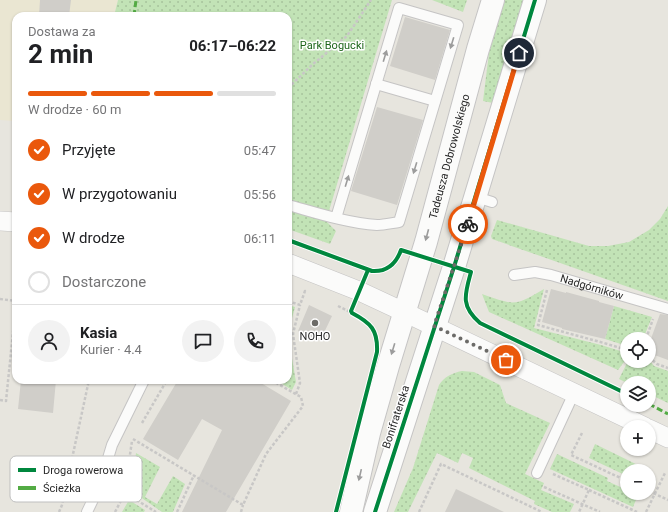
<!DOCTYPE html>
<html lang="pl">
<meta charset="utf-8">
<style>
:root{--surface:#fff;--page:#f2f2f2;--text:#202124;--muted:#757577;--line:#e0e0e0;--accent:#ea580c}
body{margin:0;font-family:Roboto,sans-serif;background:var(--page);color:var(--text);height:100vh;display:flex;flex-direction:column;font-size:15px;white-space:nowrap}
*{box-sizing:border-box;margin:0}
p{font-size:13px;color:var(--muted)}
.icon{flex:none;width:22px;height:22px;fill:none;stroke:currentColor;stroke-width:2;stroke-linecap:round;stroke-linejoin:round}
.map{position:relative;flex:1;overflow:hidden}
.drawer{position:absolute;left:12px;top:12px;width:280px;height:372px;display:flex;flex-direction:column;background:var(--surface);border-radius:12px;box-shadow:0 1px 3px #0004}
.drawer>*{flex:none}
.tools{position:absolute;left:620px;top:332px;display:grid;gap:8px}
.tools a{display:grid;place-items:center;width:36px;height:36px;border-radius:50%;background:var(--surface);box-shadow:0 1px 3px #0004;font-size:20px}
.pin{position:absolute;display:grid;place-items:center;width:34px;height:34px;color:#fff;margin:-17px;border:2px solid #fff;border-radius:50%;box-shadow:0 1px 4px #0007}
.courier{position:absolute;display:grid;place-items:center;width:40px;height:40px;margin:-20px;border:3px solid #ea580c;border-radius:50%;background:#fff;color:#222;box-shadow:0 1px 5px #0007}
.headline em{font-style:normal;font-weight:700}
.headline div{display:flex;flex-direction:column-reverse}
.headline{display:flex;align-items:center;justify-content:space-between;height:68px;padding:0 16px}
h1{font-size:26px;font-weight:700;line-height:30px}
.bar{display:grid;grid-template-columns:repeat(4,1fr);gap:6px 4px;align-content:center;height:48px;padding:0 16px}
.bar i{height:5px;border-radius:3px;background:var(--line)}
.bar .on{background:var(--accent)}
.bar p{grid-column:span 4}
.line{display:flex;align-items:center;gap:10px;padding:0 16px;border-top:1px solid var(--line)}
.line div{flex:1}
.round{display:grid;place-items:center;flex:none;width:42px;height:42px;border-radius:21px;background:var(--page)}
ol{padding:0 16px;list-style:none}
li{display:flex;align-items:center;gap:12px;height:44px}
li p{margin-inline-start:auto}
li .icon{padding:4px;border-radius:50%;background:var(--accent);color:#fff;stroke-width:4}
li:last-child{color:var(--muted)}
li i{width:22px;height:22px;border:2px solid var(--line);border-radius:50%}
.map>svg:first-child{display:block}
</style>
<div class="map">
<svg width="668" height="512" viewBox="0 0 668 512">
<defs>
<pattern id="grass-dots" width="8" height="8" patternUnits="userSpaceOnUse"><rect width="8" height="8" fill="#c2e3b6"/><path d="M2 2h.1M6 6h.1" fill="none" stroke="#a7c39c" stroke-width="1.8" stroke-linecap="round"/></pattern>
</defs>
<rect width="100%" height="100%" fill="#e7e5de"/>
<path fill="#eae6d2" d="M0,0H118L114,16H16V121H13L0,120Z"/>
<path fill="url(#grass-dots)" d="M118,0H392L326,221L336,231L330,244L288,229V16H114Z
M432,0H467L463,12Z
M505,0H524L493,103L483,101L489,53Z
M668,206V301L492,239L491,236L497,220L589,246H608L629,242L649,230L660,219Z
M544,289L534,328L601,345L627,353V361H649V360L654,366L668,371V403L649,394V383H627L619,379L627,363L624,362L618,370L489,312L482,294C514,305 514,307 544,289Z
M288,305L295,307L288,333Z
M614,306L652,317L643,339H627V346L605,339Z
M288,335L296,382L292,390L276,380H288Z
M462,371L474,372L500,385L506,403L550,423L525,474L544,483L541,490L574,504L570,512H552L534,504L535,501L469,468L473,458L462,453L458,463L437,453L408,512H394L413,468L439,385C444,377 452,373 462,371Z
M595,444L650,471L649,472V471H627V476L589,458Z
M136,453L160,467L145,497L157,504L173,476L185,484L173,512H162L133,492L132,487Z
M557,454L608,478L607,481L627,490V493H633L638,495L633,507L550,469Z
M129,500L145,510L144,512H122Z"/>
<path fill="#d0cec9" d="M40,0H71L69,16H39Z
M405,17L450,30L435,80L390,66Z
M377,107L423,120L397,205L351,191Z
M551,289L566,293V292L599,301V302L614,306L605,339L562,329V328L542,322Z
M309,305L332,316L320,341L298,331Z
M660,314L668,315V360L649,353V344Z
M21,380H56L53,413L18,409Z
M178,380H256L291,401L226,512H182L222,430L202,419L178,460L143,439Z
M456,489L504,512H445Z"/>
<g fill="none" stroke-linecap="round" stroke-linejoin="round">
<g stroke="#c5c4c4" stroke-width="12">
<g id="lane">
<path d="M376,84L435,101"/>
<path d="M476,197L492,202"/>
<path d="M288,205C317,213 347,223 377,225C384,225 392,223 399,222L458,25L399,8L336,218"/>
<path id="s1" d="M514,275L535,272L551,275L668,309"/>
<path d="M537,473L574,393"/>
<path d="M87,512L100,485L112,445L144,380"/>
</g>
</g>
<g stroke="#c5c4c4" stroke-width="20">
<path id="street" d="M0,221L16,222
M288,263L359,291L404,312L645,427
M649,429L668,438"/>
</g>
<g stroke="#c5c4c4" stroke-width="24">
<g id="secondary">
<path id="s2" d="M351,512L369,433L388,366L426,242L478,49L493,0"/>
<path d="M375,512L454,267L535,0"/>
</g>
</g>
<path stroke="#c8c7c6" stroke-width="2.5" stroke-dasharray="3 2" stroke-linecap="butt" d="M288,88L313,64L347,36L371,0
M547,290L538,325L604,343L627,350
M0,299L16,301
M288,301L300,305L305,291L306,292
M338,306L352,313
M646,339L653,319
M649,357L657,364L668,368
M296,394L300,383L293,334L300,305
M0,400L6,401L16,303
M142,423L167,380
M582,433L571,455L627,481
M133,439L243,505L266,454L303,406L301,397L271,380
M553,474L589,490L579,512
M544,487L600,512
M114,490L130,496L156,512
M589,490L637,512
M649,491L668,500
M59,512L62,505L89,380
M115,512L124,495L132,441
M177,512L194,475
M241,512L243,505
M419,512L441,464L542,512
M646,512L665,473"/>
<use href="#lane" stroke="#fbfbfa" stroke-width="10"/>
<use href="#street" stroke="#fbfbfa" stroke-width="19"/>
<use href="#secondary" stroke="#fbfbfa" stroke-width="22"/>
<path stroke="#53ab44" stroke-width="3" stroke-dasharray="6 3" stroke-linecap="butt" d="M134,16L136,0
M649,404L668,414"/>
<g stroke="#fff" stroke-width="6">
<path id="cycleway" d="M288,240L372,271C387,272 396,264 401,250L471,272C465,294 460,306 480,323L627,394
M336,512L377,352C378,330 371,323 352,313L351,311L368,270
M375,512L454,267L535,0"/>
</g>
<use href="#cycleway" stroke="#00873e" stroke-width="4"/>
</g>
<defs><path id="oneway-solid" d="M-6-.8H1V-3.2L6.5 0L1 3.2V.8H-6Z"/></defs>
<g fill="#9c9c9c">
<use href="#oneway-solid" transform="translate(452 43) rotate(107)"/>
<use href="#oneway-solid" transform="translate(385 56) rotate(-73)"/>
<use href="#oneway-solid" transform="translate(415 168) rotate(107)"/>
<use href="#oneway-solid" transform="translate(347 181) rotate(-73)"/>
<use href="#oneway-solid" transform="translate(427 235) rotate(105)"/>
<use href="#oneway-solid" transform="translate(393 349) rotate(107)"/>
<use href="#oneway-solid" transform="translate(360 475) rotate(103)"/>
</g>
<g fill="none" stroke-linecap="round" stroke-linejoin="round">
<path stroke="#6c6b68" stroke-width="4" stroke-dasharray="0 7.2" d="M468,224L434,326L506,360"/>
<path stroke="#ea580c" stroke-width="5" d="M468,224L519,53"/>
</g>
<circle fill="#6c6b68" stroke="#fff" stroke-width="1.5" cx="315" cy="323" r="4"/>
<g text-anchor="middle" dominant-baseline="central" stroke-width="3" stroke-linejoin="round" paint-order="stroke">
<g font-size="11" fill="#1d651a" stroke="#fff">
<text x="332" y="45">Park Bogucki</text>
</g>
<g font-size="11" fill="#292929" stroke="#fff">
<text stroke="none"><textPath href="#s2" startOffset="369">Tadeusza Dobrowolskiego</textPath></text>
<text stroke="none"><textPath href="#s1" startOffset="80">Nadgórników</textPath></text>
<text transform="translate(396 417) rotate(-72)">Bonifraterska</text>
</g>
<g font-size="11" fill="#292929" stroke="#fff">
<text x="315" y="336">NOHO</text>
</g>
</g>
<rect x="10" y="456" width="132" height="46" rx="6" fill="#fff" stroke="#bfbfbf" stroke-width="1"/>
<rect x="18" y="468" width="18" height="4" fill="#00873e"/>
<rect x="18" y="486" width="18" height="4" fill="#53ab44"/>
<g font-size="11" fill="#292929">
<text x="43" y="474">Droga rowerowa</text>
<text x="43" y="492">Ścieżka</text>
</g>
</svg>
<div class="tools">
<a><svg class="icon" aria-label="locate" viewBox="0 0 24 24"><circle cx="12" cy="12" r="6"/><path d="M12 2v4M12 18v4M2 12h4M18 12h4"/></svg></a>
<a><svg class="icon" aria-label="layers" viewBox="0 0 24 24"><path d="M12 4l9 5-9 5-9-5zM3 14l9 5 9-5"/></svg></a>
<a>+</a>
<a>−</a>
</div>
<div class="pin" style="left:506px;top:360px;background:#ea580c"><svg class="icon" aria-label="bag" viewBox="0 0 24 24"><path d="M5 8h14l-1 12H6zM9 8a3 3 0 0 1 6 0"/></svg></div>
<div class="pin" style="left:519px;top:53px;background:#1f2937"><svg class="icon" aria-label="home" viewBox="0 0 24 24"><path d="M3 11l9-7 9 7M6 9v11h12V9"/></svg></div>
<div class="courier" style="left:468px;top:224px"><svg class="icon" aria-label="bike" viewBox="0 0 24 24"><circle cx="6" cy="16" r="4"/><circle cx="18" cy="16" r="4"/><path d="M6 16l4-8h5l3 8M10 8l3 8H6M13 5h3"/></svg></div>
<section class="drawer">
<div class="headline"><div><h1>2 min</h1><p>Dostawa za</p></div><em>06:17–06:22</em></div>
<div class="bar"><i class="on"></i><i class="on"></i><i class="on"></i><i></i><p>W drodze · 60 m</p></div>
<ol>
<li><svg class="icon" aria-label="check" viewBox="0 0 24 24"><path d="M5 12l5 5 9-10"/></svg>Przyjęte<p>05:47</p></li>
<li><svg class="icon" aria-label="check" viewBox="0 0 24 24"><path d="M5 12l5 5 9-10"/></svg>W przygotowaniu<p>05:56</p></li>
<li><svg class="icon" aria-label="check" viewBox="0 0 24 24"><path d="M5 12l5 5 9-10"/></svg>W drodze<p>06:11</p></li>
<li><i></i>Dostarczone</li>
</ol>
<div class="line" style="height:72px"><a class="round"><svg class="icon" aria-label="person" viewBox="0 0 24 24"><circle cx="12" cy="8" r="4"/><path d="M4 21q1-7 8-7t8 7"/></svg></a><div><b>Kasia</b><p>Kurier · 4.4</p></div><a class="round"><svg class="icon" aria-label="chat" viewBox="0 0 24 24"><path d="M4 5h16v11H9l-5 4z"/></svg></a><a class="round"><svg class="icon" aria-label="phone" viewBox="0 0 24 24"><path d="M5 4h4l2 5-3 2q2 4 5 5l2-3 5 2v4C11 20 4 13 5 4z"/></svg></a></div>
</section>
</div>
